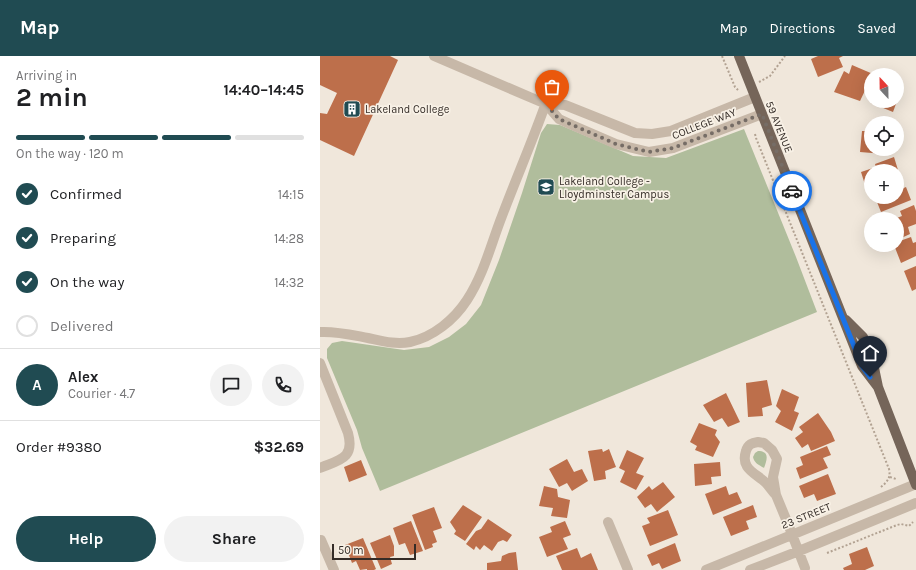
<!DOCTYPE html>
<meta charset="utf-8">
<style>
:root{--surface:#fff;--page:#f2f2f2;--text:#202124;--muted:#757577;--line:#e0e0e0;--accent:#204b52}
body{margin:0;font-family:Karla,sans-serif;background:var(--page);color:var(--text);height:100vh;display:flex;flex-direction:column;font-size:15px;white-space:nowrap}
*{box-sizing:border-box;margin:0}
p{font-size:13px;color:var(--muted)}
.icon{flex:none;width:22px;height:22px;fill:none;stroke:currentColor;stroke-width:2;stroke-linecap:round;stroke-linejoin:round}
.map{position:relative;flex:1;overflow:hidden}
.sheet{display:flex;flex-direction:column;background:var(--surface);width:320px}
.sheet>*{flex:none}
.needle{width:26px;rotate:338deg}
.fabs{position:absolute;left:544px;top:12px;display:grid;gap:8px}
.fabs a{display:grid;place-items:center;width:40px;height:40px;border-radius:50%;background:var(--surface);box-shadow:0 4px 16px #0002;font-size:20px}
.scale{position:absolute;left:12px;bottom:10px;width:84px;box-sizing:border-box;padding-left:4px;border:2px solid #342c27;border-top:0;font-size:11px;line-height:14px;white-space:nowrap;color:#342c27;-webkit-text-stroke:3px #f8f1e6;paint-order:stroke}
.pin{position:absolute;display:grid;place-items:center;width:34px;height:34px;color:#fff;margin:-41px -17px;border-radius:50% 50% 50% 0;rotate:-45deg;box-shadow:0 0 4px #0007}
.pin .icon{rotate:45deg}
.courier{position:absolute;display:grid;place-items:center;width:40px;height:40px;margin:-20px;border:3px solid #1a73e8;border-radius:50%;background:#fff;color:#222;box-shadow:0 1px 5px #0007}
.overview em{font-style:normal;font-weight:700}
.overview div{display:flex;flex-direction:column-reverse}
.overview{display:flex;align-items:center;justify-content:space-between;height:68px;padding:0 16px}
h1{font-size:26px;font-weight:700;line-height:30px}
.bar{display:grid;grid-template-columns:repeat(4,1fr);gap:6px 4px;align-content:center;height:48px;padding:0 16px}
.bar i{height:5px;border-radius:3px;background:var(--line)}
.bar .selected{background:var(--accent)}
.bar p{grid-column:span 4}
.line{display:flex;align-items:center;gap:10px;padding:0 16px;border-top:1px solid var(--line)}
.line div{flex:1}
.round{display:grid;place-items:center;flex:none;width:42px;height:42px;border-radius:21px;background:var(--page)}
ol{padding:0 16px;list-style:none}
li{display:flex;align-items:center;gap:12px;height:44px}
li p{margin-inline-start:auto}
li .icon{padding:4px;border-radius:50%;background:var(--accent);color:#fff;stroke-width:4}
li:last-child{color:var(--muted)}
li i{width:22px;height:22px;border:2px solid var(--line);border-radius:50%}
.cta{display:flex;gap:8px;margin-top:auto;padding:8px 16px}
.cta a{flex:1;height:46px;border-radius:24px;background:var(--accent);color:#fff;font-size:16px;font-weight:700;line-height:46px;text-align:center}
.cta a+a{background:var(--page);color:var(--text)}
header{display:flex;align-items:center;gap:24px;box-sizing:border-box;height:56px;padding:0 20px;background:var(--accent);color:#fff}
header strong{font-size:19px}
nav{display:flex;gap:22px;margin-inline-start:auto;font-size:14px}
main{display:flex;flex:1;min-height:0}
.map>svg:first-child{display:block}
</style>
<header>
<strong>Map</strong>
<nav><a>Map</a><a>Directions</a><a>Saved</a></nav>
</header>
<main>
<section class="sheet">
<div class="overview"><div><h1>2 min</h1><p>Arriving in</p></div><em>14:40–14:45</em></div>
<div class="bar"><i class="selected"></i><i class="selected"></i><i class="selected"></i><i></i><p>On the way · 120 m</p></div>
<ol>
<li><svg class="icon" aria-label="check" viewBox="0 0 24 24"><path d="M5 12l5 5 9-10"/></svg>Confirmed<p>14:15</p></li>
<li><svg class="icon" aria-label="check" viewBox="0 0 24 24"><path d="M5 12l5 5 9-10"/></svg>Preparing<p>14:28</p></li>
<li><svg class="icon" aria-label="check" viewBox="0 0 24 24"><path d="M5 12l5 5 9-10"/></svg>On the way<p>14:32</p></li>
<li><i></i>Delivered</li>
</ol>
<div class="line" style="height:72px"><b class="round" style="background:var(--accent);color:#fff">A</b><div><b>Alex</b><p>Courier · 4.7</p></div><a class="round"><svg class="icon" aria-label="chat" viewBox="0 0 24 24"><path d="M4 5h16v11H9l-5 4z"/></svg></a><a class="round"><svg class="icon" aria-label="phone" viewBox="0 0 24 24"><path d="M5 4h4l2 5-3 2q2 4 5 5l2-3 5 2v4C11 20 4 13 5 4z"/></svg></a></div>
<div class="line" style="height:52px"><div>Order #9380</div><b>$32.69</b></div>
<div class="cta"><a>Help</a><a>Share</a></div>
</section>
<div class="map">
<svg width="596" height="514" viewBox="0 0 596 514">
<rect width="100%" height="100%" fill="#f0e7db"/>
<path fill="#b0bd9c" d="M227,68L240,69L313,100L346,102L424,73L476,201L497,256L60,435L42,392L37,374L7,302V293L12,287L22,285L84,294L109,291L129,281L146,268L161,249L179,204L202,137L221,77Z
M438,395C450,395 447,404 444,412C439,409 434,407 433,401L435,397Z"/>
<path fill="#bd6f4b" d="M0,0H70L78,4L34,100L0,84V57L7,58L17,37L0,29Z
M498,0H523L519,2L523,11L498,21L491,3Z
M532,9L553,18L552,19H551V22L540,45L514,36L524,15L529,18Z
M577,34L580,35L577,43Z
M552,45H577L573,56L551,47Z
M542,75H551V93H564V98L540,96Z
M574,101L578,114L576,115H551V134L547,135L541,116L556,111L555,108Z
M586,131L591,144L561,156L555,141H577V135Z
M594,149L596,155V168L588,171L590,178L577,184V163H574L582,160L580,155Z
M591,181L593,187L596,186V200L581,207L574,189H577V186Z
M596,210V233L592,235L584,215Z
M447,324L452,349L442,352L443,360L428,361L426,327Z
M462,333L479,341L474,355L479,357L472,375L455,366L461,355L456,350Z
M406,337L420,366L408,371L402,362L394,366L383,349Z
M498,357L511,376L515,385L491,395L488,388L482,392L475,382L483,376L479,371Z
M379,367L397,374L395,379L400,386L393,401L375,394L377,390L370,386Z
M507,390L511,399L503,402L508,412L480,423L476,412L483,409L480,401Z
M282,393L283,396L289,393L296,411L285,415L286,423L274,425L268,395Z
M307,394L324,402L316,417L324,420L316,434L300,426L305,415L299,412Z
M247,403L254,416L262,413L268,425L252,435L247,427L239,431L229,413Z
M41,404L47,419L29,426L24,411Z
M400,406L401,420L391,421L392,428L375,430L374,408Z
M508,418L516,438L497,445L494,438L484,442L479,430Z
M343,426L355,441L337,456L331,448L325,452L317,441L329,430L332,434Z
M224,430L237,433L238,441L250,444L247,462L231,460L233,452L219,450Z
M406,430L409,439L417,436L422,447L393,459L385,438Z
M143,449L162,461L145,485L134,478L136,475L130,466Z
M433,449L437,461L426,465L429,473L411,480L403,461Z
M114,451L122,472L113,475L117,486L112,488L113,491L105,494L92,459Z
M348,454L358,479L330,490L322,470L330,467L327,462Z
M168,463L192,479L187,486L183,484L178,486L172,495L164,489L160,494L156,490L154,494L146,488L156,475L161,473Z
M91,465L103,495L90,499L85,487L79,489L73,472Z
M245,465L251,479L243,482L248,493L227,501L219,481L232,476L230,471Z
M70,479L74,490V500L70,501L72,508L61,513L50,487Z
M43,482L56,513L54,514H47V513L40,514L36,505L32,507L25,489Z
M355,487L361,505L342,513L339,507L332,510L327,499Z
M547,491L554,510L545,514H524L523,512L532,508L529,498Z
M257,492L261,502L271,497L278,514H242L236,500Z
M196,496L198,514H167V507L181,505L182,500L189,497Z"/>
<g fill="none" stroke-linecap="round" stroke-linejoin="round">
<path stroke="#b2a292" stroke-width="2" stroke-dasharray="2 2" stroke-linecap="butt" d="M402,0L415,31L418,34
M439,26L450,20L465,0
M435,78L436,82L569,413C571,422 567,426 561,431
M570,421L576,423
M507,497L577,469L581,468L589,470L593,466"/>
<path stroke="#c7b8a8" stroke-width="10" d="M114,0L226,48L245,49L315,77L332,78L351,75L435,41
M226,48L239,63L252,69L296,88L329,96L353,92L442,58
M0,276C16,275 32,279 48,282C62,285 76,289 90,286C113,281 134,264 147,244C164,218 171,188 182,160C199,115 218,72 233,27
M0,307L28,377C35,403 19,404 0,412
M438,386L444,387L452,394L457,403L453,421L456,439C452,435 449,430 446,427C436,417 420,413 426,395C428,388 432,387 438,386Z
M456,439L468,468L485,512
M288,466L308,514
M1,484L14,514
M386,514L596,428
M430,514L479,495L596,447"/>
<path stroke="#756559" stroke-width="10" d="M419,0L542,310L558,331
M526,264L543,281L549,294L553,307L558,331L596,429"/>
</g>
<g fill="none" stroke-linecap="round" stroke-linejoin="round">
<path stroke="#766d66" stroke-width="4" stroke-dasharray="0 7.2" d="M232,55L239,63L296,88L329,96L353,92L442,58L472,135"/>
<path stroke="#1a73e8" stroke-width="5" d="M472,135L542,310L550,321"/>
</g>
<defs>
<g id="building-square" transform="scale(0.9)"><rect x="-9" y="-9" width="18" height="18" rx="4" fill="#204b52" stroke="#f8f1e6"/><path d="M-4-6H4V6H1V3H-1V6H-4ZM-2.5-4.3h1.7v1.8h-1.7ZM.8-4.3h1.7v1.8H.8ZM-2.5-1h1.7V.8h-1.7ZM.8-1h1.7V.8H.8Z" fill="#fff"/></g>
<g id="university-square" transform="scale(0.9)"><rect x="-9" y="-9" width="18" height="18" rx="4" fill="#204b52" stroke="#f8f1e6"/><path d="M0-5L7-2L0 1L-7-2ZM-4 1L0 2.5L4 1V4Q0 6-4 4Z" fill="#fff"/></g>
</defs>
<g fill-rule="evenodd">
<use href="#building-square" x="32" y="53"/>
<use href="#university-square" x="226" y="131"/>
</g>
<g text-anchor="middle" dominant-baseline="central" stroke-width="3.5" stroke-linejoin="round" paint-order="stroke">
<g font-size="11" fill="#342c27" stroke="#f8f1e6" text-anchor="start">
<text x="45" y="53">Lakeland College</text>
<text x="239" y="125">Lakeland College -<tspan x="239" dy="13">Lloydminster Campus</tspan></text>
</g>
<g font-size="11" fill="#342c27" stroke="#f8f1e6">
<text transform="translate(384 68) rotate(-21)">COLLEGE WAY</text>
<text transform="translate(459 71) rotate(68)">59 AVENUE</text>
<text transform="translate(486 460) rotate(-22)">23 STREET</text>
</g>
</g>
</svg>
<div class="fabs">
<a><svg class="needle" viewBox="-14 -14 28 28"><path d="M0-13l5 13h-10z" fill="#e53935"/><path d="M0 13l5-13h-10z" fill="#757577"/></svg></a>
<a><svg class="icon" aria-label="locate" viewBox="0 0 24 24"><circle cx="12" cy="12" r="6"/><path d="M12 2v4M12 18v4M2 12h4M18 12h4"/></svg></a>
<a>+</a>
<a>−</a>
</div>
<div class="scale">50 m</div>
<div class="pin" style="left:232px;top:55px;background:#ea580c"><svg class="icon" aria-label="bag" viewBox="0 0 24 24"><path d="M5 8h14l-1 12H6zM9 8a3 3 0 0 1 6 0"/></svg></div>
<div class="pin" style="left:550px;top:321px;background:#1f2937"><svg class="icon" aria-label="home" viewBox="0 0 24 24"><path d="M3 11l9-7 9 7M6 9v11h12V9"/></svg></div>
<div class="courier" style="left:472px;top:135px"><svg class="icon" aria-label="car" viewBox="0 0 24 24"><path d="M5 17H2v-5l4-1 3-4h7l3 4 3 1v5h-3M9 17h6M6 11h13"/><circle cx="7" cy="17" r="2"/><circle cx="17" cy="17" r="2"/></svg></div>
</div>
</main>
